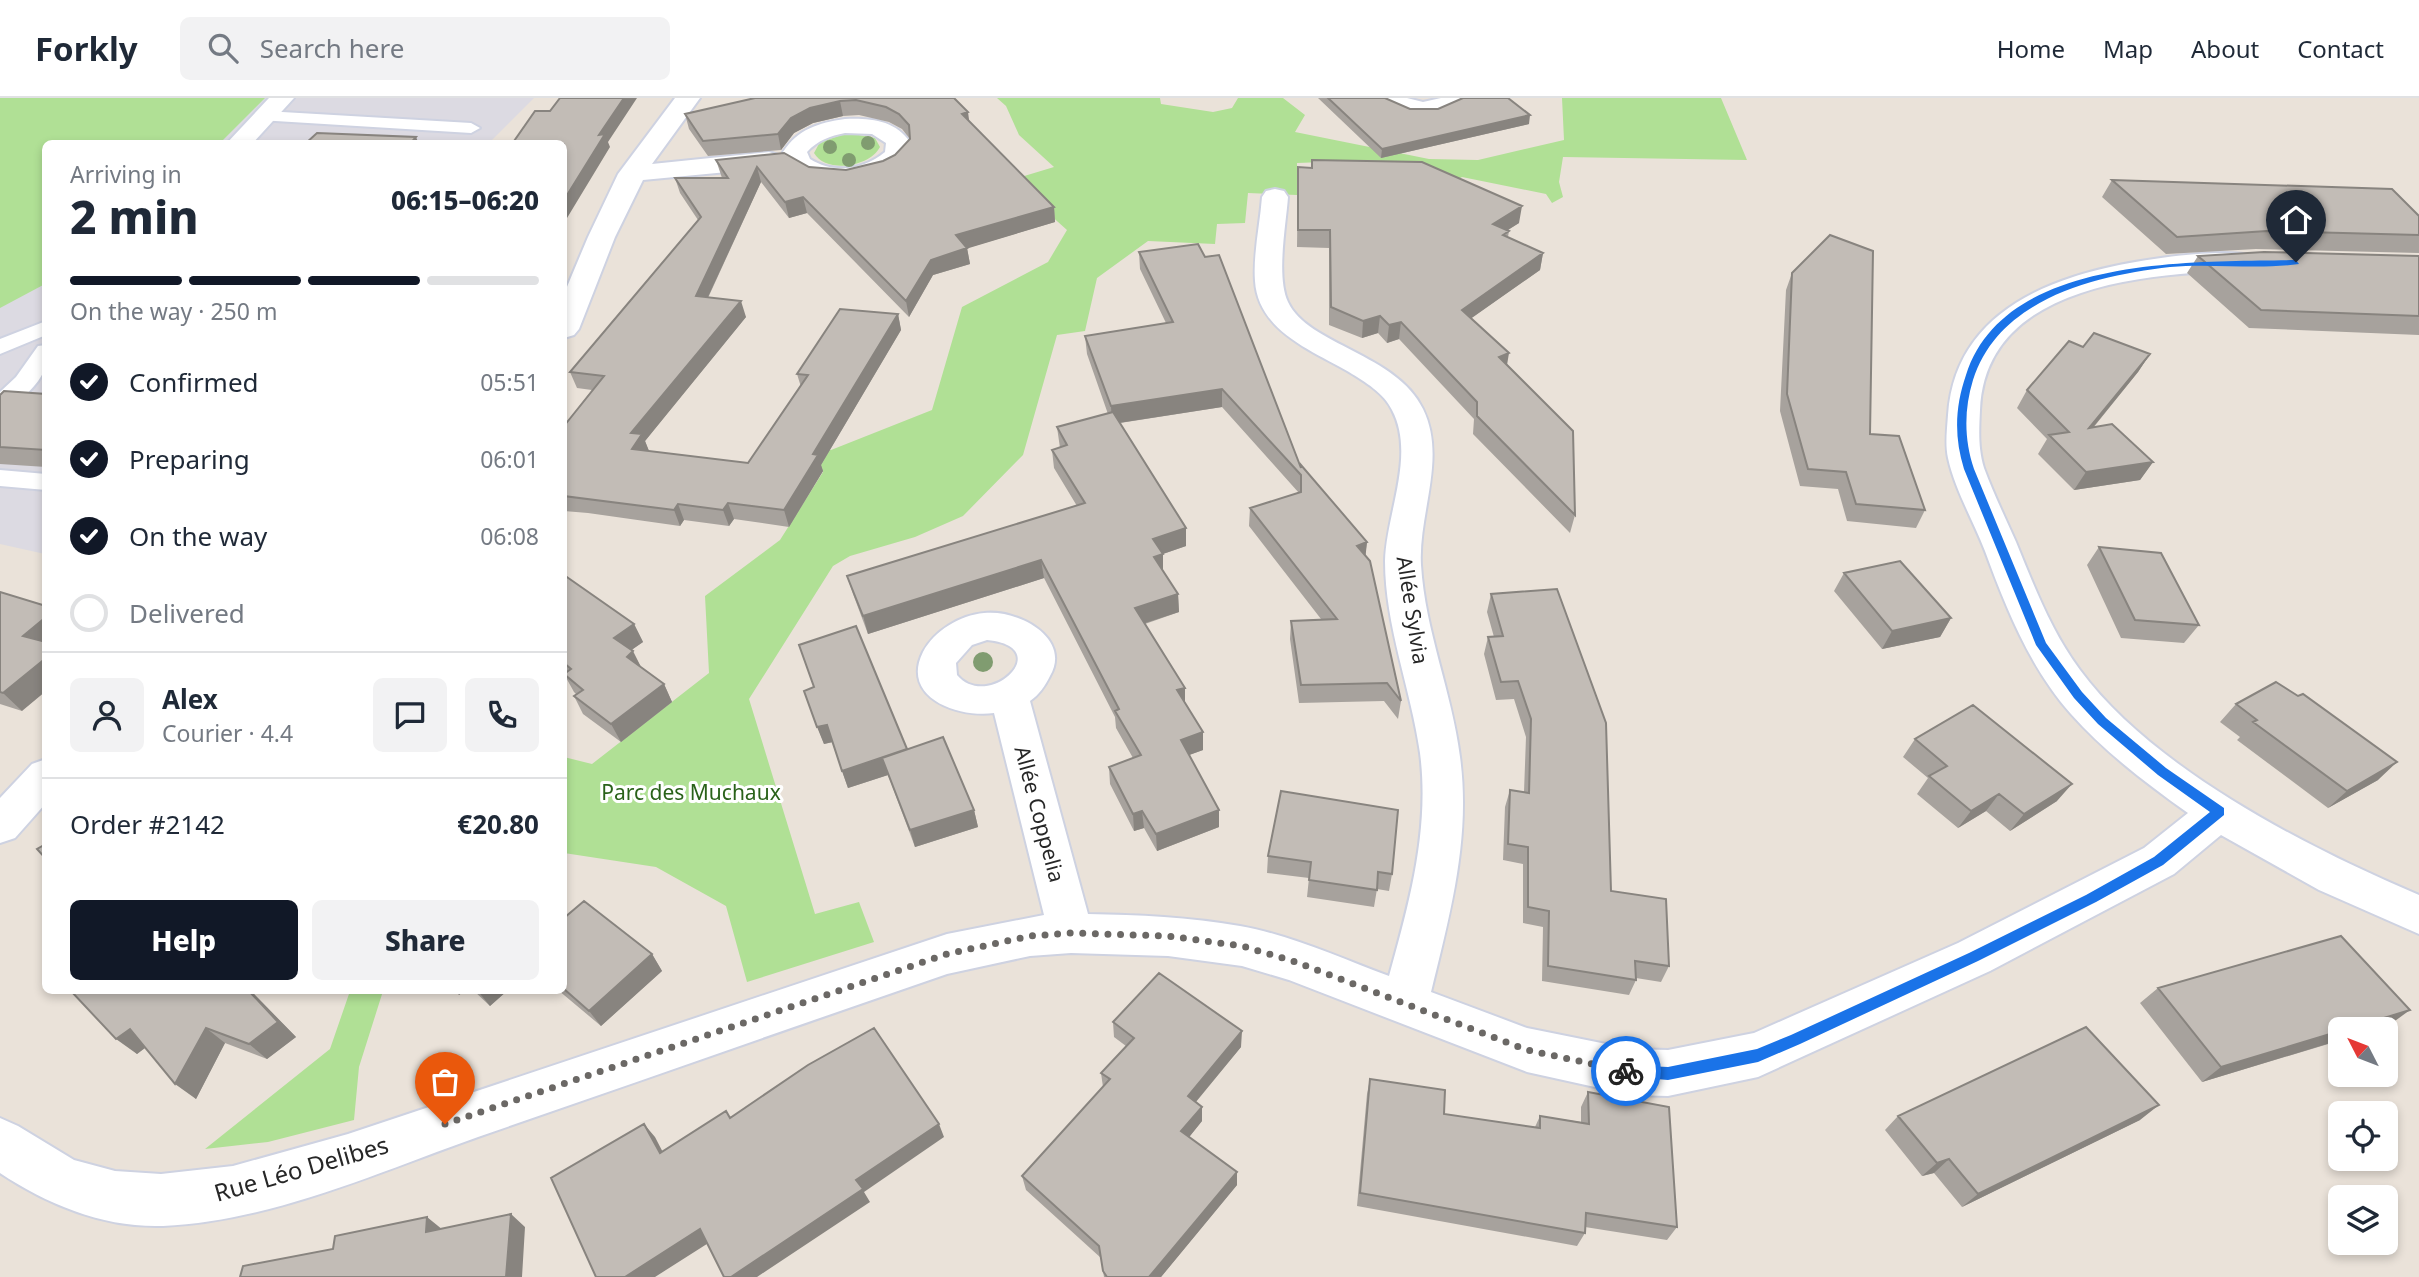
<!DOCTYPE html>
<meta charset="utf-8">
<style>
:root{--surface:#fff;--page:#f2f2f3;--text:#1f2937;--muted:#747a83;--line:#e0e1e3;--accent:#111827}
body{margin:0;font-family:"Noto Sans",sans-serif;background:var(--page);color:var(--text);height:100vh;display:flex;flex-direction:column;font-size:26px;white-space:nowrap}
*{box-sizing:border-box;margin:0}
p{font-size:23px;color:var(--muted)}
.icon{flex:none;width:38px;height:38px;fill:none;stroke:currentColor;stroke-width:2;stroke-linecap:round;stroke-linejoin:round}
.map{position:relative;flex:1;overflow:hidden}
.drawer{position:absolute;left:42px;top:42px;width:525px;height:854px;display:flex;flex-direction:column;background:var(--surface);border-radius:10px;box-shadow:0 4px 10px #0003}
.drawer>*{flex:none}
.needle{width:46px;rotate:312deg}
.buttons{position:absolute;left:2328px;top:919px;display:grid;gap:14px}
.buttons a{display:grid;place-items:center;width:70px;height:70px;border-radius:10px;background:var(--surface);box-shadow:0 4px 10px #0003;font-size:35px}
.pin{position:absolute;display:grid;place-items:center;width:60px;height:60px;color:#fff;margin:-72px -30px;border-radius:50% 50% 50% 0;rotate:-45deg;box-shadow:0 0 7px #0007}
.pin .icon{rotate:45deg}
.courier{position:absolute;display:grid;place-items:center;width:70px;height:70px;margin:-35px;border:5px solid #1a73e8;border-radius:50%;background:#fff;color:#222;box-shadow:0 2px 9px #0007}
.summary em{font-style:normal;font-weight:800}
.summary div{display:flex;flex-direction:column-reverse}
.summary{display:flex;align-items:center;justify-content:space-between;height:119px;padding:0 28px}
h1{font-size:46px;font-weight:800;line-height:52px}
.bar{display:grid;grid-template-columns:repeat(4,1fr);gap:10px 7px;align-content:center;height:84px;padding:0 28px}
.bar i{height:9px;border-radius:5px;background:var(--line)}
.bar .active{background:var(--accent)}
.bar p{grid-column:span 4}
.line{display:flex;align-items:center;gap:18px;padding:0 28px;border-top:2px solid var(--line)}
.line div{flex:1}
.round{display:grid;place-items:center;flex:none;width:74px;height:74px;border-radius:10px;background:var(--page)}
ol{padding:0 28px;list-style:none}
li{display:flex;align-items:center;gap:21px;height:77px}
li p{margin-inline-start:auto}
li .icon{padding:7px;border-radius:50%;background:var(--accent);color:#fff;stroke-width:4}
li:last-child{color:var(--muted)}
li i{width:38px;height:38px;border:4px solid var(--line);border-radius:50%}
.button{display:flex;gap:14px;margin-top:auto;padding:14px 28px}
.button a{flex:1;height:80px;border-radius:10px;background:var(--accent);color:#fff;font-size:28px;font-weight:800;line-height:80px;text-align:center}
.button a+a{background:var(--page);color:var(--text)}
header{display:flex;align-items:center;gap:42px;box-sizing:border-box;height:98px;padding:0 35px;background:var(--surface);border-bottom:2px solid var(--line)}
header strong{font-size:33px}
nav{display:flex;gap:38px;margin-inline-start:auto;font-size:24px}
.search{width:490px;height:63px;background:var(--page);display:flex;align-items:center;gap:18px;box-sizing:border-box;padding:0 24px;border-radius:10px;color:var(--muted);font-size:26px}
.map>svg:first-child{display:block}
</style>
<header>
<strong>Forkly</strong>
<div class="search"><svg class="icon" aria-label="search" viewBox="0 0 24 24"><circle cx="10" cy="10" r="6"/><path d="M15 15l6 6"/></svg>Search here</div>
<nav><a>Home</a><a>Map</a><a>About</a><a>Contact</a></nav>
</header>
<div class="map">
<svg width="2419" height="1179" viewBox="0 0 2419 1179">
<rect width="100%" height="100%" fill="#eae2d9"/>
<path fill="#dcdae2" d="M12,0H534L489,45L46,46L45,456L0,446V10Z"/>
<path fill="#b0e095" d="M0,0H265L220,45L46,46L45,186L0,210Z
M997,0H1160L1161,6L1213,14L1232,10L1238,0H1283L1305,17L1295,34L1429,61L1478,62L1564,42L1562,0H1721L1747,62L1563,59L1559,84L1563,99L1552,105L1546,96L1462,79L1445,89L1323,64L1297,65V97L1248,95L1245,125L1217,126L1215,146L1148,143L1097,180L1085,233L1057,237L1023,357L963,418L915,439L850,458L833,468L749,601L815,816L859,804L874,844L747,884L726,808L656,769L564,755V659L592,666L709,575L705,498L780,442L823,374L790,349L831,352L932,312L962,209L1048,164L1067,132L1011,82L1054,69L1019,37L1006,8Z
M848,35L875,40L880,49C870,69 826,76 814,55L820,44Z
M350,893H383L359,969L354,1022L268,1044L205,1051L330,951Z"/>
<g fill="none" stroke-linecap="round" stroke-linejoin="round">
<g stroke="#ced2e1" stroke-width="4">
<path id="lane" d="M265,13L471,25L480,30L471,35L259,22L256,18Z
M46,223V237L0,256V241Z
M46,247C46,253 47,264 45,270C40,286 16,309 0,313V294L16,279L38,248Z
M0,372L46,376V392L0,388Z"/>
</g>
<g stroke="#ced2e1" stroke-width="4">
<path id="street" d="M269,0H294L252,46H226Z
M675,0H700L652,66L769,54L778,57L782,62L778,67L769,70L643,82L615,139L579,231L574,237L564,240V196L588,139L618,76Z
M1378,0H1407L1423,4L1441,0H1467C1450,25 1396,25 1378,0Z
M845,21C870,20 895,22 910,44V56C884,93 823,92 789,70L783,54C798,31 818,25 845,21ZM845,35L872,36L886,45L885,54C863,72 834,76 810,61L807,54C818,42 830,38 845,35Z
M1275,91L1284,93L1288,99C1286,127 1276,179 1288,204C1308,247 1397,256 1423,311C1447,360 1418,416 1421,467C1425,533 1452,594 1460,659C1471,740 1450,816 1431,894L1527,930L1631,951L1668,952L1754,935L1958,845L2144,750L2188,715C2147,686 2105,654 2071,616C2030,570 2006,510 1985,453C1973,422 1955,392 1948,360C1945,346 1947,332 1948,317C1953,242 2005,201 2073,179C2114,165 2214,148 2256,158L2260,164L2256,170L2246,172C2151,176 1985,184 1980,312C1979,333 1978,350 1984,370C1993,395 2005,419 2016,444C2034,488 2051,533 2080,572C2153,671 2308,750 2419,797V836L2319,792L2221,737L2174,776L1990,873L1758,979L1668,998L1631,997L1527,974L1289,882L1242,868L1168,858L1071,855L1030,858L947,876C790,930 634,985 478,1039C376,1075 272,1123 163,1128C105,1130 48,1107 0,1075V1020L18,1028L74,1062L115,1073L161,1076L233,1068L348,1036L947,836L1044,817L994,615C959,620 900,600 923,554C934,533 960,517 984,515C1018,511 1072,540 1050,578C1045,588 1039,597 1030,603L1088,816C1139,817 1189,819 1240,828C1291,837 1340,860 1389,878C1409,806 1430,731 1420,655C1411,591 1385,528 1385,463C1386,416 1416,357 1392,312C1384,295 1365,284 1349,274C1313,253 1258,233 1255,183C1253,156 1260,126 1262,99L1266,93ZM987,542C1058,549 988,614 957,577L956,565L972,547Z
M46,661V705L15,740L0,745V700L32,666Z"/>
</g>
<use href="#lane" fill="#fff" fill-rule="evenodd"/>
<use href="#street" fill="#fff" fill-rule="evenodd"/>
</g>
<g fill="#809c70">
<circle cx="868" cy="45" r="7"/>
<circle cx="830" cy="49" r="7"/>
<circle cx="849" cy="62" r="7"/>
<circle cx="983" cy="564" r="10"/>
</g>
<path fill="#a7a29d" d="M755,0H954L969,23L1054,109L1055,124L967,150L970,166L933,177L909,219L807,115L789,120L761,84L708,200L746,219L645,343L649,353L748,365L801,289L797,276L898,216L901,232L821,367L823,373L789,429L734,421L729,428L684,422L680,428L588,415L564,413V328L592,292L577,290L570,274L698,122L680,95L675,80H722L716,62L846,72L883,63L895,57L910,41L902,31L889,24L859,17L843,18L813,25L794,35L781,52L708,58L689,31L685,16Z
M1318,0H1385L1410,11L1529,26L1381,60Z
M1298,69L1519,125L1508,132L1509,133L1508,139L1543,155L1540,172L1471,220L1507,267L1575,417L1570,435L1473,336L1474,321L1399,241L1387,245L1378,235L1362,240L1329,227V150L1297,149Z
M2112,82L2419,118V155L2256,151L2166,156L2102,99Z
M1139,154L1301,369L1367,444L1365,458L1401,603L1398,621L1384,603L1299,605L1290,541L1291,523L1321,521L1249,428L1250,410L1299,395L1222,309L1120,325L1186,448L1163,456V474L1178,496L1179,514L1145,526L1185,605L1203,634V652L1189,657L1219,712V729L1157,753L1144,730L1134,733L1110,686L1109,669L1133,660L1116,630L1115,619L1044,480L868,536L853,496L847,478L1077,408L1054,370L1052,352L1060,350L1057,329L1108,316L1087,256L1085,238L1166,225L1140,171Z
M2198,158H2419V237L2249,230L2187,175Z
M1792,175L1870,336L1925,412L1916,430L1847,423L1838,391L1800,388L1780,313L1786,192Z
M2083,249L2150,256L2138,274L2093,330L2153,364L2140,382L2074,392L2038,356L2047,341L2017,310L2027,292Z
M46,296V369L0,366V297Z
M2099,449L2199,527L2184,545L2121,540L2087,467Z
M1844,475L1951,520L1940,539L1882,551L1834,493Z
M564,477L634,526L643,544L631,552L641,569L664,586L672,604L621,644L583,616L574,598L576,596L574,594L564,576Z
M0,494L22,613L0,606Z
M1491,496L1611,793L1669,868L1661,884L1636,880V882L1629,897L1542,883L1543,829L1523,825V766L1503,762L1505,709L1510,692L1524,694L1526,639L1514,601L1496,602L1484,556L1488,539H1494L1487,514Z
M804,593L907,651L974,712L978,729L915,749L888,677L848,690L832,644L824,646Z
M2236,606L2378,682L2328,710L2237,642L2240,639L2220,624Z
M1915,641L2057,703L2010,733L1986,713L1958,730L1917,696L1928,680L1903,659Z
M1268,758L1392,776L1389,793L1377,791L1374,809L1307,799L1309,780L1267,775Z
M564,820L652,856L662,873L601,928L558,892H564Z
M2158,890L2388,928L2202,984L2140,905Z
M70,892H253L252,894L296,939L267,961L225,945L196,1001L145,950L137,956Z
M473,892H508L490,908Z
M1113,924L1241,949L1196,1004L1202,1023L1189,1039L1237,1074V1087L1161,1179H1104L1101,1160L1026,1092L1022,1078L1103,989L1101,975L1126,948L1114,939Z
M1370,981L1444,1016L1535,1029L1540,1018L1581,1024V1009L1588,994L1677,1129L1667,1142L1585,1129V1135L1577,1148L1357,1108L1367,996Z
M1898,1018L2140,1022L1962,1109L1934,1075L1922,1078L1885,1032Z"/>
<path fill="#88847f" d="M624,0H637L608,44L610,49L564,125V102L599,37Z
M840,3L843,18L813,25L794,35L781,52L778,36L791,20L810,10Z
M968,14L970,29L962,16Z
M1530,17L1529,26L1381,60L1382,51Z
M416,39L419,46H410Z
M757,69L761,84L701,214L696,198Z
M803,99L807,115L789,120L785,104Z
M1522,108L1519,125L1490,143L1493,126Z
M1054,109L1055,124L959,153L956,137Z
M967,150L970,166L933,177L909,219L906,203L931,162Z
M1543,155L1540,172L1459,229L1462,212Z
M741,203L746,219L645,343L649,353L632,351L631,335Z
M898,216L901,232L821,367L823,373L789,429L784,412L813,356Z
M1380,218L1378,235L1362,240L1363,223Z
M1401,224L1399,241L1387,245L1389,227Z
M1509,255L1506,273L1499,259Z
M2150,256L2138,274L2077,349L2089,330Z
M1222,291V309L1112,326L1111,308Z
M2153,364L2140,382L2074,392L2086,374Z
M728,405L734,421L729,428L723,412Z
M678,406L684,422L680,428L674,412Z
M1186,430V448L1154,459L1153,441Z
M1367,444L1365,463L1357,448Z
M1163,456V474L1154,459Z
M1041,462L1044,480L868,536L863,518Z
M1178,496L1179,514L1136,528L1135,510Z
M46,519V552L23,538Z
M1951,520L1940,539L1882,551L1892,533Z
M634,526L643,544L623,558L614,540Z
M633,553L642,571L627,559Z
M46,560V593L22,613L3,595Z
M664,586L672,604L621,644L611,626Z
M1185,590V608L1177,592Z
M827,627L833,644L824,646L817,629Z
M1203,634V652L1181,660V642Z
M907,651L882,660L888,677L848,690L842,673Z
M2397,664L2378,682L2328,710L2347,693Z
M2072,686L2057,703L2010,733L2024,716Z
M1999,696L1986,713L1958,730L1971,713Z
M974,712L978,729L915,749L910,732Z
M1219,712V729L1157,753L1156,736Z
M1142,713L1144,730L1134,733L1133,716Z
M652,856L662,873L601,928L589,913Z
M248,892H253L252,894L296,939L267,961L249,946Z
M455,892H466L459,897Z
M477,892H508L490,908Z
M2410,912L2388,928L2377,931H2348Z
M206,930L225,945L196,1001L175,986Z
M130,931L150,946L137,956L116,941Z
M1242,933L1241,949L1189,1012L1188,998Z
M2340,933V942L2202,984L2221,969Z
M2159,1007L2140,1022L1962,1109L1978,1096Z
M1202,1009V1023L1182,1048L1181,1033Z
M644,1026L655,1039L670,1068L660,1055Z
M939,1026L944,1039L864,1094L870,1104L757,1179H731L856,1082Z
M1949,1061L1934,1075L1922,1078L1937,1065Z
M1237,1074V1087L1161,1179H1149Z
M511,1116L525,1129L522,1179H506Z
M427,1119L443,1132L426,1134Z
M700,1131L710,1144L655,1179H625Z"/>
<path fill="#c2bcb6" stroke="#88847f" stroke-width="2" d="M560,0H624L599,37L605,36L564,102V46H512L535,13H550Z
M755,0H954L968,14L962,16L1054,109L956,137L967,150L931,162L906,203L803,99L785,104L757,69L696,198L741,203L631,335L642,336L632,351L748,365L808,277L797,276L840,211L898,216L813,356L818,357L784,412L728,405L723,412L678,406L674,412L564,398V328L604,278L570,274L701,119L675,80H728L716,62L784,55L809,69L846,72L883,63L895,57L910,41L909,27L899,16L886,9L856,2L840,3L810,10L791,20L778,36L703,43L685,16Z
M1328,0H1385L1410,11H1438L1463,0H1508L1530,17L1382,51Z
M317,35L416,39L410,46H305Z
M1312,62L1422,64L1522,108L1493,126L1509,133L1503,137L1543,155L1462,212L1509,255L1499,259L1573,333L1575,417L1477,318V304L1401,224L1389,227L1380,218L1363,223L1331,209L1330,132H1298V69L1312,70Z
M2112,82L2392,91L2419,118V137L2267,133L2177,139Z
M1830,137L1873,153L1870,336L1899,338L1925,412L1856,406L1846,374L1808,371L1787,296L1792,175Z
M1198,146L1205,159L1219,157L1301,370V367L1367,444L1357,448L1370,463L1401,603L1387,585L1301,587L1291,523L1337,521L1250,410L1301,394V377L1222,291L1111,308L1085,238L1173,224L1139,154Z
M2264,154L2419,158V218L2261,212L2198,158Z
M2094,235L2150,256L2089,330L2112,326L2153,364L2086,374L2049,337L2069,334L2027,292L2069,243L2083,249Z
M4,293L46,296V352L0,349V297Z
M1113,314L1186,430L1153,441L1163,456L1154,459L1178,496L1135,510L1185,590L1177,592L1203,634L1181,642L1219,712L1156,736L1142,713L1133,716L1109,669L1141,657L1115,613L1119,611L1041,462L863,518L847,478L1085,405L1052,352L1067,347L1057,329Z
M2099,449L2161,455L2199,527L2135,522Z
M1900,463L1951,520L1892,533L1844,475Z
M564,477L634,526L614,540L633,553L627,559L664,586L611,626L574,598L583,592L564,576L571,571L564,565Z
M1557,491L1606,625L1611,793L1666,801L1669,868L1635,863L1636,882L1548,868L1549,813L1528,809V749L1508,746L1510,692L1529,695L1531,621L1518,583L1501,584L1488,539L1503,538L1491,496Z
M0,494L46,508V519L23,538L46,544V560L3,595L0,594Z
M856,528L907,651L842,673L827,627L817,629L804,593L814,589L799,547Z
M2276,584L2298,598L2303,596L2397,664L2347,693L2253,624L2257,622L2236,606Z
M1973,607L2072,686L2024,716L1999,696L1971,713L1929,678L1947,668L1915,641Z
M943,639L974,712L910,732L882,660Z
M1281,693L1398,712L1392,776L1378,774L1377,792L1309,782L1311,764L1268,758Z
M46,746V761L37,751Z
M584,803L652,856L589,913L564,891V820Z
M2341,838L2410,912L2348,931H2340V933L2221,969L2158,890Z
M1159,875L1242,933L1188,998L1202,1009L1181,1033L1237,1074L1149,1179H1107L1103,1173L1099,1148L1022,1078L1110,981L1101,975L1134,940L1113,924Z
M70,892H248L278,924L249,946L206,930L175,986L130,931L116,941Z
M2086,929L2159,1007L1978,1096L1949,1061L1937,1065L1898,1018Z
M874,930L939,1026L856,1082L863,1091L731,1179H724L700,1131L625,1179H596L551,1080L644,1026L660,1055L726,1013L730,1020L808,967Z
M1370,981L1445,992L1444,1016L1540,1030V1018L1589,1026L1588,994L1669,1009L1677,1129L1586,1115L1585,1135L1360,1095Z
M511,1116L506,1179H240L243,1168L333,1151L335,1138L427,1119L426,1134Z"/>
<path fill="#1a73e8" d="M2296,162L2299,166C2256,172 2212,165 2170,169C2095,178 1999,200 1973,282C1964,311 1964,342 1974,371L2046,545L2082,594L2106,620L2166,670L2224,710V717L2163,767L2096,804L1978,863L1800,946L1758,964L1668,982L1621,978L1619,973L1626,967L1668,969L1757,951L1791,937L1969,855L2086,797L2154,759L2210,714L2158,677L2098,626L2074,600L2036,547L1964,371C1954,339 1955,309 1966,277C2004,156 2195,164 2296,162Z"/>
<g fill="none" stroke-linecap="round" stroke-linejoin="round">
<path stroke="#6b6865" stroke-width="7" stroke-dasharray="0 12.6" d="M445,1026L947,856L1030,838L1071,835L1168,838L1242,848L1293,863L1527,952L1626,973"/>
</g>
<g text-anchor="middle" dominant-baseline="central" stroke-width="6" stroke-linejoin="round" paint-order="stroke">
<g font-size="21" fill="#272727" stroke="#fff">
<text transform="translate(1413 512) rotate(81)">Allée Sylvia</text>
<text transform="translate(1040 716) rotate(75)">Allée Coppelia</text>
</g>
<g font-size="21" fill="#2a621a" stroke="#fff">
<text x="691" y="694">Parc des Muchaux</text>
</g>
<g font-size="24" fill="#272727" stroke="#fff">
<text transform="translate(301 1070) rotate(-16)">Rue Léo Delibes</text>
</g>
</g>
</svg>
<div class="buttons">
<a><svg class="needle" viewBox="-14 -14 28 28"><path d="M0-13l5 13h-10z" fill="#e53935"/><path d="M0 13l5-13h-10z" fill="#747a83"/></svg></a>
<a><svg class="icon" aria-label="locate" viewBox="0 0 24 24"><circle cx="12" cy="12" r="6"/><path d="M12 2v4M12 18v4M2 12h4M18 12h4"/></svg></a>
<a><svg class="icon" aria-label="layers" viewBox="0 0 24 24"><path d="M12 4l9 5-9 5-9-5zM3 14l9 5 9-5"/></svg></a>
</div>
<div class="pin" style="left:445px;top:1026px;background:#ea580c"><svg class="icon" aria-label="bag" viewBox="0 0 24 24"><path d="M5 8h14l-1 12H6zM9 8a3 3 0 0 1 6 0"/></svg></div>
<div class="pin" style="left:2296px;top:164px;background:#1f2937"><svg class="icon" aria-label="home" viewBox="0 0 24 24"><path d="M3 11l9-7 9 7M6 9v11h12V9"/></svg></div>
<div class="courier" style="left:1626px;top:973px"><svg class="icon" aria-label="bike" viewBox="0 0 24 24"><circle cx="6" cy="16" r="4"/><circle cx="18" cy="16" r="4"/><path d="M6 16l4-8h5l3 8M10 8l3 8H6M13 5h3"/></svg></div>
<section class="drawer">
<div class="summary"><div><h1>2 min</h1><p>Arriving in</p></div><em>06:15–06:20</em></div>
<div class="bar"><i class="active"></i><i class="active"></i><i class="active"></i><i></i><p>On the way · 250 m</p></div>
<ol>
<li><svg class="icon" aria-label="check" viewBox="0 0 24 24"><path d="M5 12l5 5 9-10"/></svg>Confirmed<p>05:51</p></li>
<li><svg class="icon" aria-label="check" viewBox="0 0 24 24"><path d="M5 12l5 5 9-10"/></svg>Preparing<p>06:01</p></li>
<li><svg class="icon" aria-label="check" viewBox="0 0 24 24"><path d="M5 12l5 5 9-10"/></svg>On the way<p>06:08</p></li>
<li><i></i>Delivered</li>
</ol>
<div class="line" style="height:126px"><a class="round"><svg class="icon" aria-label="person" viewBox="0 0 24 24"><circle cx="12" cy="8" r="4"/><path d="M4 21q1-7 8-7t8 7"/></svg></a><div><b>Alex</b><p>Courier · 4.4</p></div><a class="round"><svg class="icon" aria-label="chat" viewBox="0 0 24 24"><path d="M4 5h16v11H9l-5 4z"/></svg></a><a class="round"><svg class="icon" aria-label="phone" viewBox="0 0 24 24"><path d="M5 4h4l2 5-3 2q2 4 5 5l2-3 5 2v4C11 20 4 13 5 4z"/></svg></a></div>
<div class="line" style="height:91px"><div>Order #2142</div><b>€20.80</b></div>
<div class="button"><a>Help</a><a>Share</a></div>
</section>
</div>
